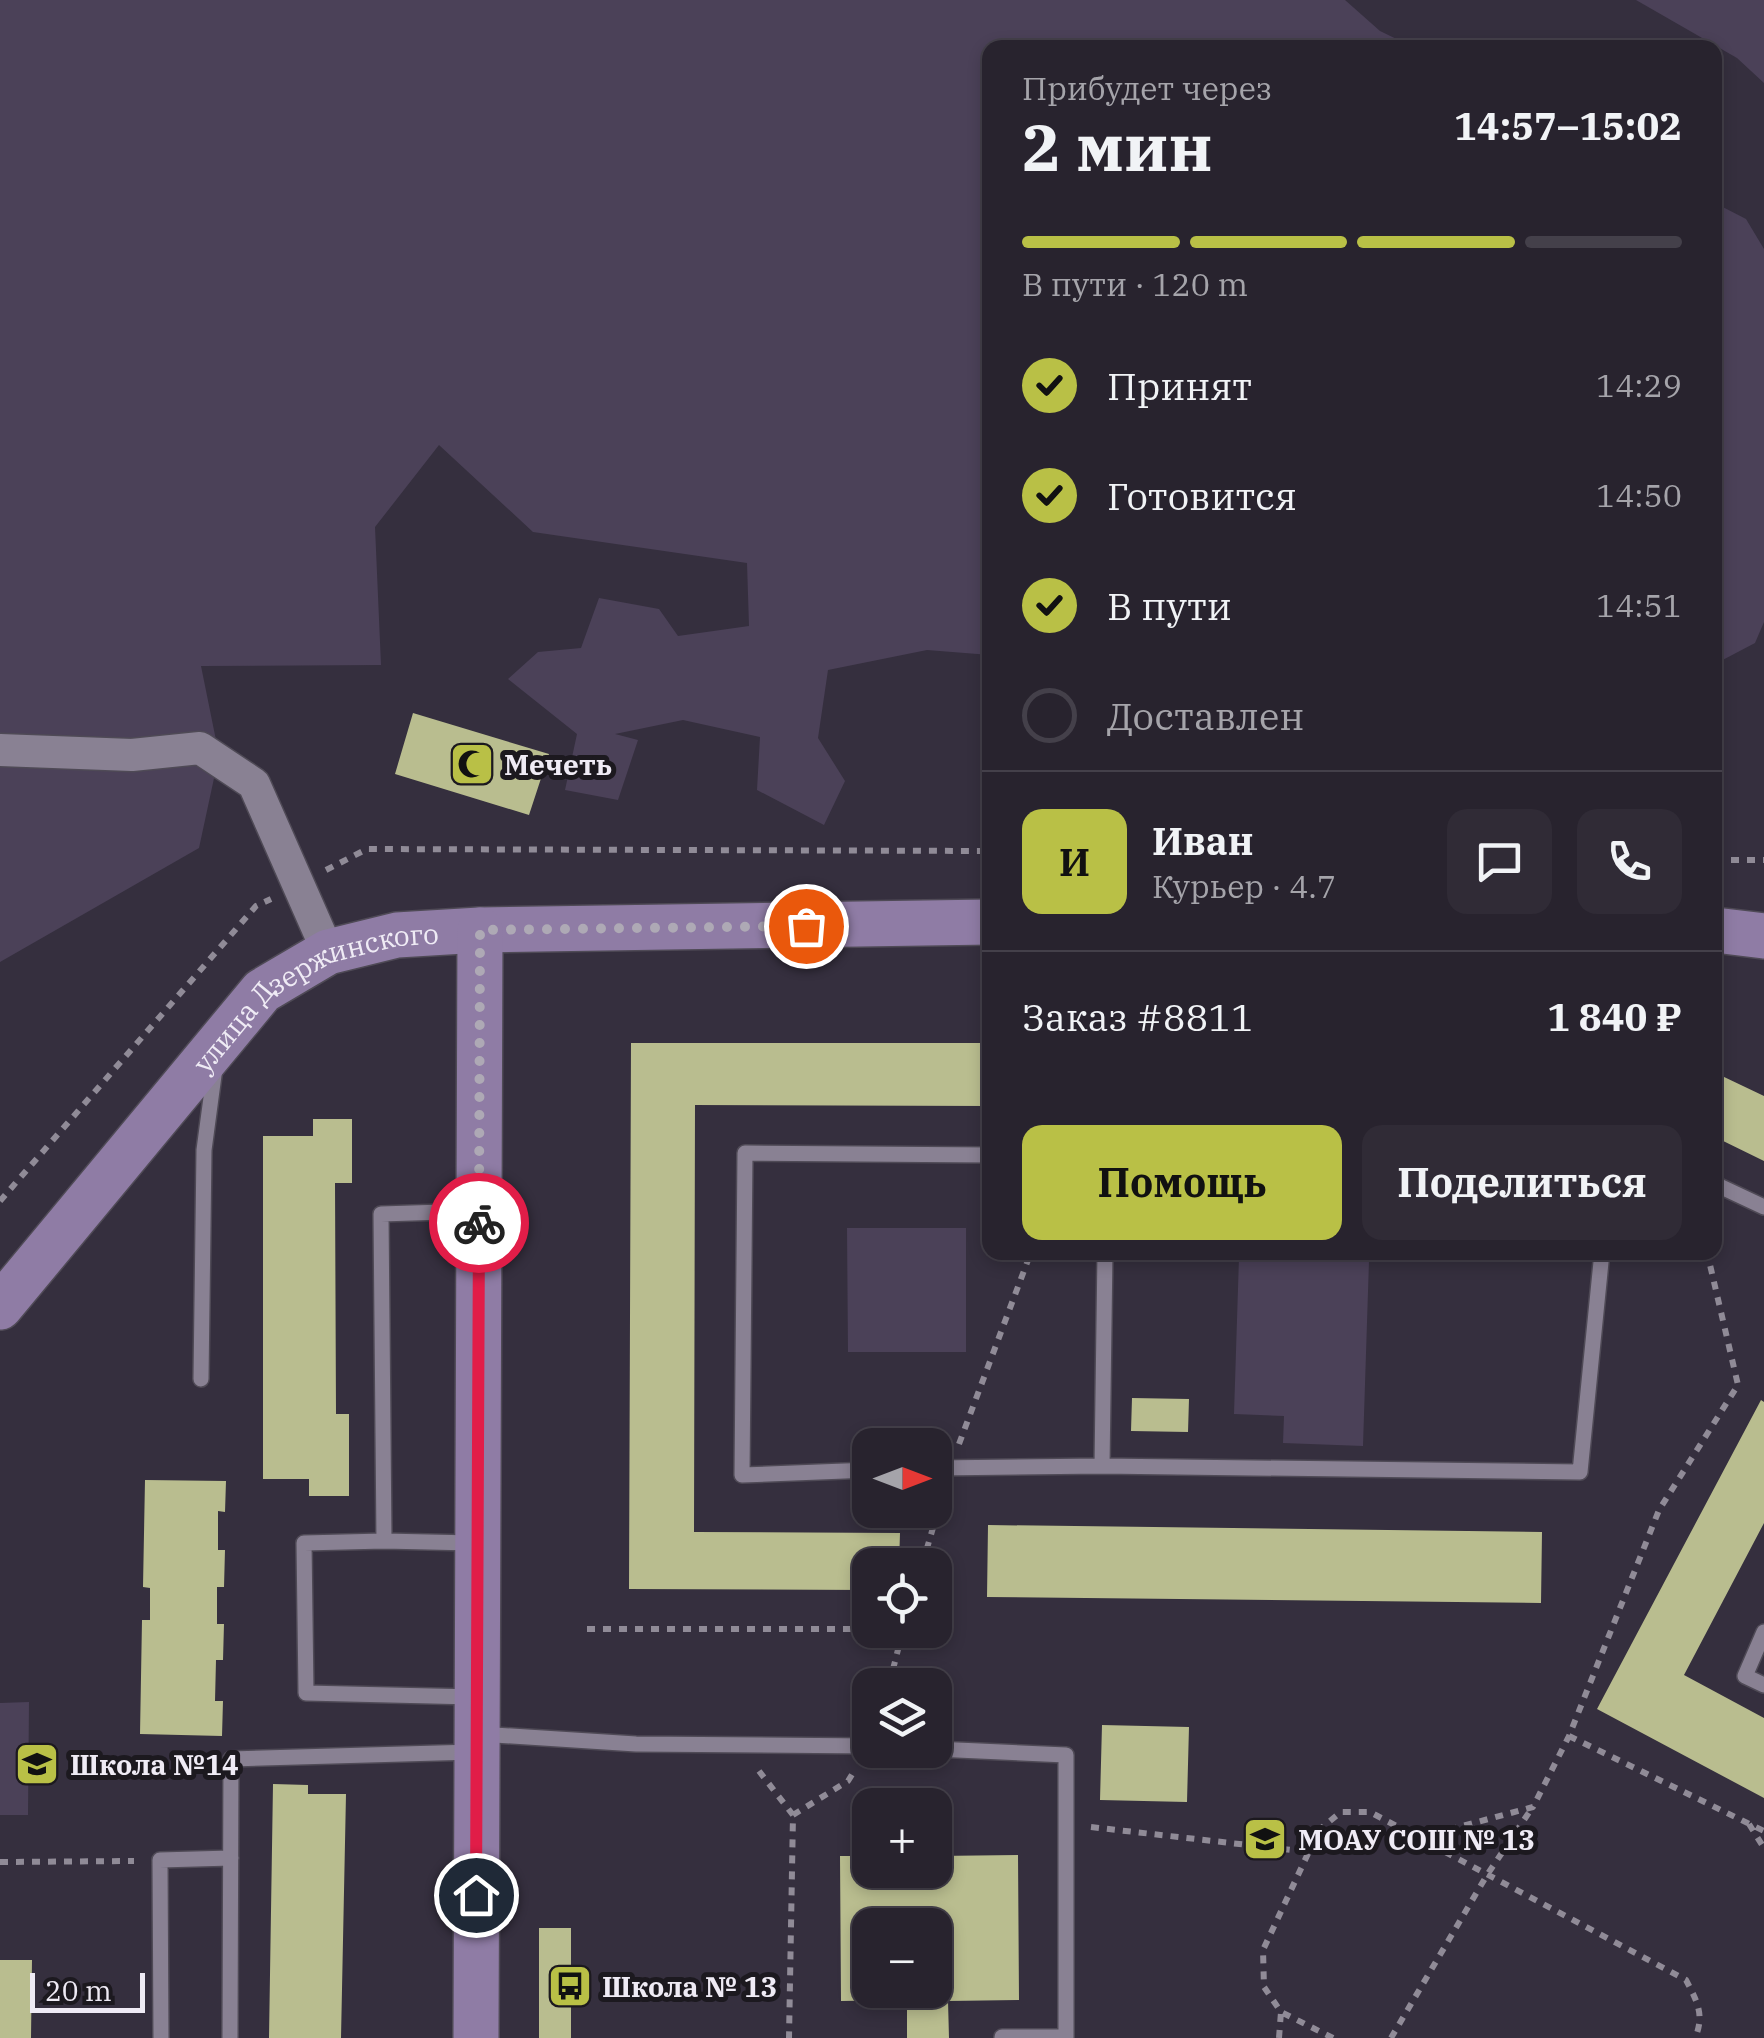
<!DOCTYPE html>
<html lang="ru">
<meta charset="utf-8">
<style>
:root{--surface:#28232e;--page:#302b36;--text:#f1f3f6;--muted:#a5a4aa;--line:#44404a;--accent:#b9c046}
body{margin:0;font-family:"IBM Plex Serif",serif;background:var(--page);color:var(--text);height:100vh;display:flex;flex-direction:column;font-size:38px;white-space:nowrap}
*{box-sizing:border-box;margin:0}
p{font-size:32px;color:var(--muted)}
.icon{flex:none;width:55px;height:55px;fill:none;stroke:currentColor;stroke-width:2;stroke-linecap:round;stroke-linejoin:round}
.map{position:relative;flex:1;overflow:hidden}
.details{position:absolute;left:982px;top:40px;width:740px;height:1220px;display:flex;flex-direction:column;background:var(--surface);border-radius:20px;box-shadow:0 5px 15px #0003,0 0 0 2px var(--line)}
.details>*{flex:none}
.needle{width:65px;rotate:90deg}
.fabs{position:absolute;left:852px;top:1428px;display:grid;gap:20px}
.fabs a{display:grid;place-items:center;width:100px;height:100px;border-radius:20px;background:var(--surface);box-shadow:0 5px 15px #0003,0 0 0 2px var(--line);font-size:50px}
.scale{position:absolute;left:30px;bottom:25px;width:115px;box-sizing:border-box;padding-left:10px;border:5px solid #efebf5;border-top:0;font-size:28px;line-height:35px;white-space:nowrap;color:#efebf5;-webkit-text-stroke:8px #1c191f;paint-order:stroke}
.pin{position:absolute;display:grid;place-items:center;width:85px;height:85px;color:#fff;margin:-42px;border:5px solid #fff;border-radius:50%;box-shadow:0 2px 10px #0007}
.courier{position:absolute;display:grid;place-items:center;width:100px;height:100px;margin:-50px;border:8px solid #e11d48;border-radius:50%;background:#fff;color:#222;box-shadow:0 2px 12px #0007}
.overview em{font-style:normal;font-weight:700}
.overview div{display:flex;flex-direction:column-reverse}
.overview{display:flex;align-items:center;justify-content:space-between;height:170px;padding:0 40px}
h1{font-size:65px;font-weight:700;line-height:75px}
.bar{display:grid;grid-template-columns:repeat(4,1fr);gap:15px 10px;align-content:center;height:120px;padding:0 40px}
.bar i{height:12px;border-radius:8px;background:var(--line)}
.bar .active{background:var(--accent)}
.bar p{grid-column:span 4}
.line{display:flex;align-items:center;gap:25px;padding:0 40px;border-top:2px solid var(--line)}
.line div{flex:1}
.round{display:grid;place-items:center;flex:none;width:105px;height:105px;border-radius:20px;background:var(--page)}
ol{padding:0 40px;list-style:none}
li{display:flex;align-items:center;gap:30px;height:110px}
li p{margin-inline-start:auto}
li .icon{padding:10px;border-radius:50%;background:var(--accent);color:#111;stroke-width:4}
li:last-child{color:var(--muted)}
li i{width:55px;height:55px;border:5px solid var(--line);border-radius:50%}
.cta{display:flex;gap:20px;margin-top:auto;padding:20px 40px}
.cta a{flex:1;height:115px;border-radius:20px;background:var(--accent);color:#111;font-size:40px;font-weight:700;line-height:115px;text-align:center}
.cta a+a{background:var(--page);color:var(--text)}
.map>svg:first-child{display:block}
</style>
<div class="map">
<svg width="1764" height="2038" viewBox="0 0 1764 2038">
<rect width="100%" height="100%" fill="#352f3e"/>
<path fill="#4b4158" d="M0,0H1345L1380,31L1413,47L990,48V655L927,650L828,670L818,738L845,781L824,825L757,790L760,737L683,720L615,734L638,740L618,800L565,790L577,734L508,679L538,652L581,648L599,598L659,609L678,636L749,626L747,563L533,532L439,445L375,527L381,665L201,666L219,755L199,848L0,962Z
M1636,0H1764V83L1737,58Z
M1715,203L1746,219L1764,249V622L1755,643L1715,664Z
M847,1228H966V1352H848Z
M1239,1257L1369,1261L1363,1446L1283,1443L1284,1416L1234,1414Z
M29,1702L28,1815H0V1703Z"/>
<path fill="#b9bd8f" fill-rule="evenodd" d="M413,713L549,754L529,815L395,774Z
M631,1043H990V1106L695,1105L694,1532L900,1533L899,1565H870V1590L629,1589Z
M1722,1076L1764,1096V1161L1715,1137V1091Z
M313,1119H352V1183H335L336,1414H349V1496H309V1479H263V1136H313Z
M1132,1398L1189,1399L1188,1432L1131,1431Z
M1761,1400L1764,1402V1523L1684,1675L1764,1718V1798L1597,1709Z
M145,1480L226,1481L225,1512L218,1511V1550H225L224,1587H217V1624H224L223,1660H216L215,1701H223L222,1736L140,1734L142,1620H150V1588L143,1587Z
M988,1525L1542,1532L1541,1603L987,1597Z
M1102,1725L1189,1727L1187,1802L1100,1800Z
M273,1784L308,1785V1794H346L341,2038H269Z
M1018,1855L1019,2000L948,2001L949,2038H907V2000L841,2001L840,1856H870V1870H935V1856ZM870,1925H935V1990H870Z
M539,1928H571V2038H539Z
M0,1960H32L31,2038H0Z"/>
<g fill="none" stroke-linecap="round" stroke-linejoin="round">
<g stroke="#4f4a56" stroke-width="18">
<path id="lane" d="M1715,1184L1764,1207
M201,1379L204,1150L215,1068
M1102,1466L1105,1252
M935,1468L1102,1466L1580,1472L1602,1252
M870,1470L742,1475L745,1153L990,1155
M384,1541L381,1214L475,1211
M473,1543L384,1541L304,1543L306,1693L474,1697
M1764,1632L1745,1676L1764,1685
M479,1734L636,1744L870,1746
M935,1749L1066,1755V2037H1002
M161,2038L160,1860L231,1858
M230,2038L231,1759L473,1752"/>
</g>
<g stroke="#4f4a56" stroke-width="35">
<path id="street" d="M0,750L132,755L200,748L254,784L328,952"/>
</g>
<g stroke="#4f4a56" stroke-width="48">
<g id="secondary">
<path d="M1715,930L1764,936"/>
<path id="s1" d="M0,1307L262,991L328,952L397,935L480,930L990,922"/>
<path d="M476,2038L480,930"/>
</g>
</g>
<path stroke="#908b97" stroke-width="6" stroke-dasharray="8 8" stroke-linecap="butt" d="M1715,860H1764
M326,870L367,849L990,851
M0,1201L256,906L271,899
M959,1444L1031,1252
M922,1565L943,1494
M587,1629H870
M889,1685L903,1630
M1569,1736L1764,1831
M759,1771L793,1815L789,2038
M793,1815L848,1781L853,1773
M1749,1824L1764,1848
M1091,1827L1309,1852
M1418,1838L1533,1807L1569,1736L1659,1510L1738,1385L1707,1252
M0,1862L134,1861
M1279,2038L1281,2012
M1333,2038L1281,2012L1264,1987L1263,1950L1319,1830L1341,1812H1370L1686,1980C1697,2001 1705,2015 1695,2038
M1391,2038L1487,1875L1532,1808"/>
<use href="#lane" stroke="#898193" stroke-width="15"/>
<use href="#street" stroke="#898193" stroke-width="32"/>
<use href="#secondary" stroke="#8f7ca5" stroke-width="45"/>
</g>
<g fill="none" stroke-linecap="round" stroke-linejoin="round">
<path stroke="#aea9b5" stroke-width="10" stroke-dasharray="0 18" d="M479,1223L480,930L806,926"/>
<path stroke="#e11d48" stroke-width="12" d="M476,1895L479,1223"/>
</g>
<defs>
<g id="mosque-square" transform="scale(2.25)"><rect x="-9" y="-9" width="18" height="18" rx="4" fill="#b9c046" stroke="#1c191f"/><path d="M3.5-4.9A6 6 0 1 0 3.5 4.9A5 5 0 1 1 3.5-4.9Z" fill="#111"/></g>
<g id="school-square" transform="scale(2.25)"><rect x="-9" y="-9" width="18" height="18" rx="4" fill="#b9c046" stroke="#1c191f"/><path d="M0-5L7-2L0 1L-7-2ZM-4 1L0 2.5L4 1V4Q0 6-4 4Z" fill="#111"/></g>
<g id="bus-square" transform="scale(2.25)"><rect x="-9" y="-9" width="18" height="18" rx="4" fill="#b9c046" stroke="#1c191f"/><path d="M-5-6H5V4H4V6H2V4H-2V6H-4V4H-5ZM-3.5-4V0h7V-4ZM-3.5 1.2v1.5H-2V1.2ZM2 1.2v1.5H3.5V1.2Z" fill="#111"/></g>
</defs>
<g fill-rule="evenodd">
<use href="#mosque-square" x="472" y="764"/>
<use href="#school-square" x="37" y="1764"/>
<use href="#school-square" x="1265" y="1839"/>
<use href="#bus-square" x="570" y="1986"/>
</g>
<g text-anchor="middle" dominant-baseline="central" stroke-width="10" stroke-linejoin="round" paint-order="stroke">
<g font-size="28" font-weight="bold" fill="#efebf5" stroke="#1c191f" text-anchor="start">
<text x="504" y="764">Мечеть</text>
<text x="70" y="1764">Школа №14</text>
<text x="1298" y="1839">МОАУ СОШ № 13</text>
<text x="602" y="1986">Школа № 13</text>
</g>
<g font-size="28" fill="#efebf5" stroke="#1c191f">
<text stroke="none"><textPath href="#s1" startOffset="455">улица Дзержинского</textPath></text>
</g>
</g>
</svg>
<div class="fabs">
<a><svg class="needle" viewBox="-14 -14 28 28"><path d="M0-13l5 13h-10z" fill="#e53935"/><path d="M0 13l5-13h-10z" fill="#a5a4aa"/></svg></a>
<a><svg class="icon" aria-label="locate" viewBox="0 0 24 24"><circle cx="12" cy="12" r="6"/><path d="M12 2v4M12 18v4M2 12h4M18 12h4"/></svg></a>
<a><svg class="icon" aria-label="layers" viewBox="0 0 24 24"><path d="M12 4l9 5-9 5-9-5zM3 14l9 5 9-5"/></svg></a>
<a>+</a>
<a>−</a>
</div>
<div class="scale">20 m</div>
<div class="pin" style="left:806px;top:926px;background:#ea580c"><svg class="icon" aria-label="bag" viewBox="0 0 24 24"><path d="M5 8h14l-1 12H6zM9 8a3 3 0 0 1 6 0"/></svg></div>
<div class="pin" style="left:476px;top:1895px;background:#1f2937"><svg class="icon" aria-label="home" viewBox="0 0 24 24"><path d="M3 11l9-7 9 7M6 9v11h12V9"/></svg></div>
<div class="courier" style="left:479px;top:1223px"><svg class="icon" aria-label="bike" viewBox="0 0 24 24"><circle cx="6" cy="16" r="4"/><circle cx="18" cy="16" r="4"/><path d="M6 16l4-8h5l3 8M10 8l3 8H6M13 5h3"/></svg></div>
<section class="details">
<div class="overview"><div><h1>2 мин</h1><p>Прибудет через</p></div><em>14:57–15:02</em></div>
<div class="bar"><i class="active"></i><i class="active"></i><i class="active"></i><i></i><p>В пути · 120 m</p></div>
<ol>
<li><svg class="icon" aria-label="check" viewBox="0 0 24 24"><path d="M5 12l5 5 9-10"/></svg>Принят<p>14:29</p></li>
<li><svg class="icon" aria-label="check" viewBox="0 0 24 24"><path d="M5 12l5 5 9-10"/></svg>Готовится<p>14:50</p></li>
<li><svg class="icon" aria-label="check" viewBox="0 0 24 24"><path d="M5 12l5 5 9-10"/></svg>В пути<p>14:51</p></li>
<li><i></i>Доставлен</li>
</ol>
<div class="line" style="height:180px"><b class="round" style="background:var(--accent);color:#111">И</b><div><b>Иван</b><p>Курьер · 4.7</p></div><a class="round"><svg class="icon" aria-label="chat" viewBox="0 0 24 24"><path d="M4 5h16v11H9l-5 4z"/></svg></a><a class="round"><svg class="icon" aria-label="phone" viewBox="0 0 24 24"><path d="M5 4h4l2 5-3 2q2 4 5 5l2-3 5 2v4C11 20 4 13 5 4z"/></svg></a></div>
<div class="line" style="height:130px"><div>Заказ #8811</div><b>1 840 ₽</b></div>
<div class="cta"><a>Помощь</a><a>Поделиться</a></div>
</section>
</div>
